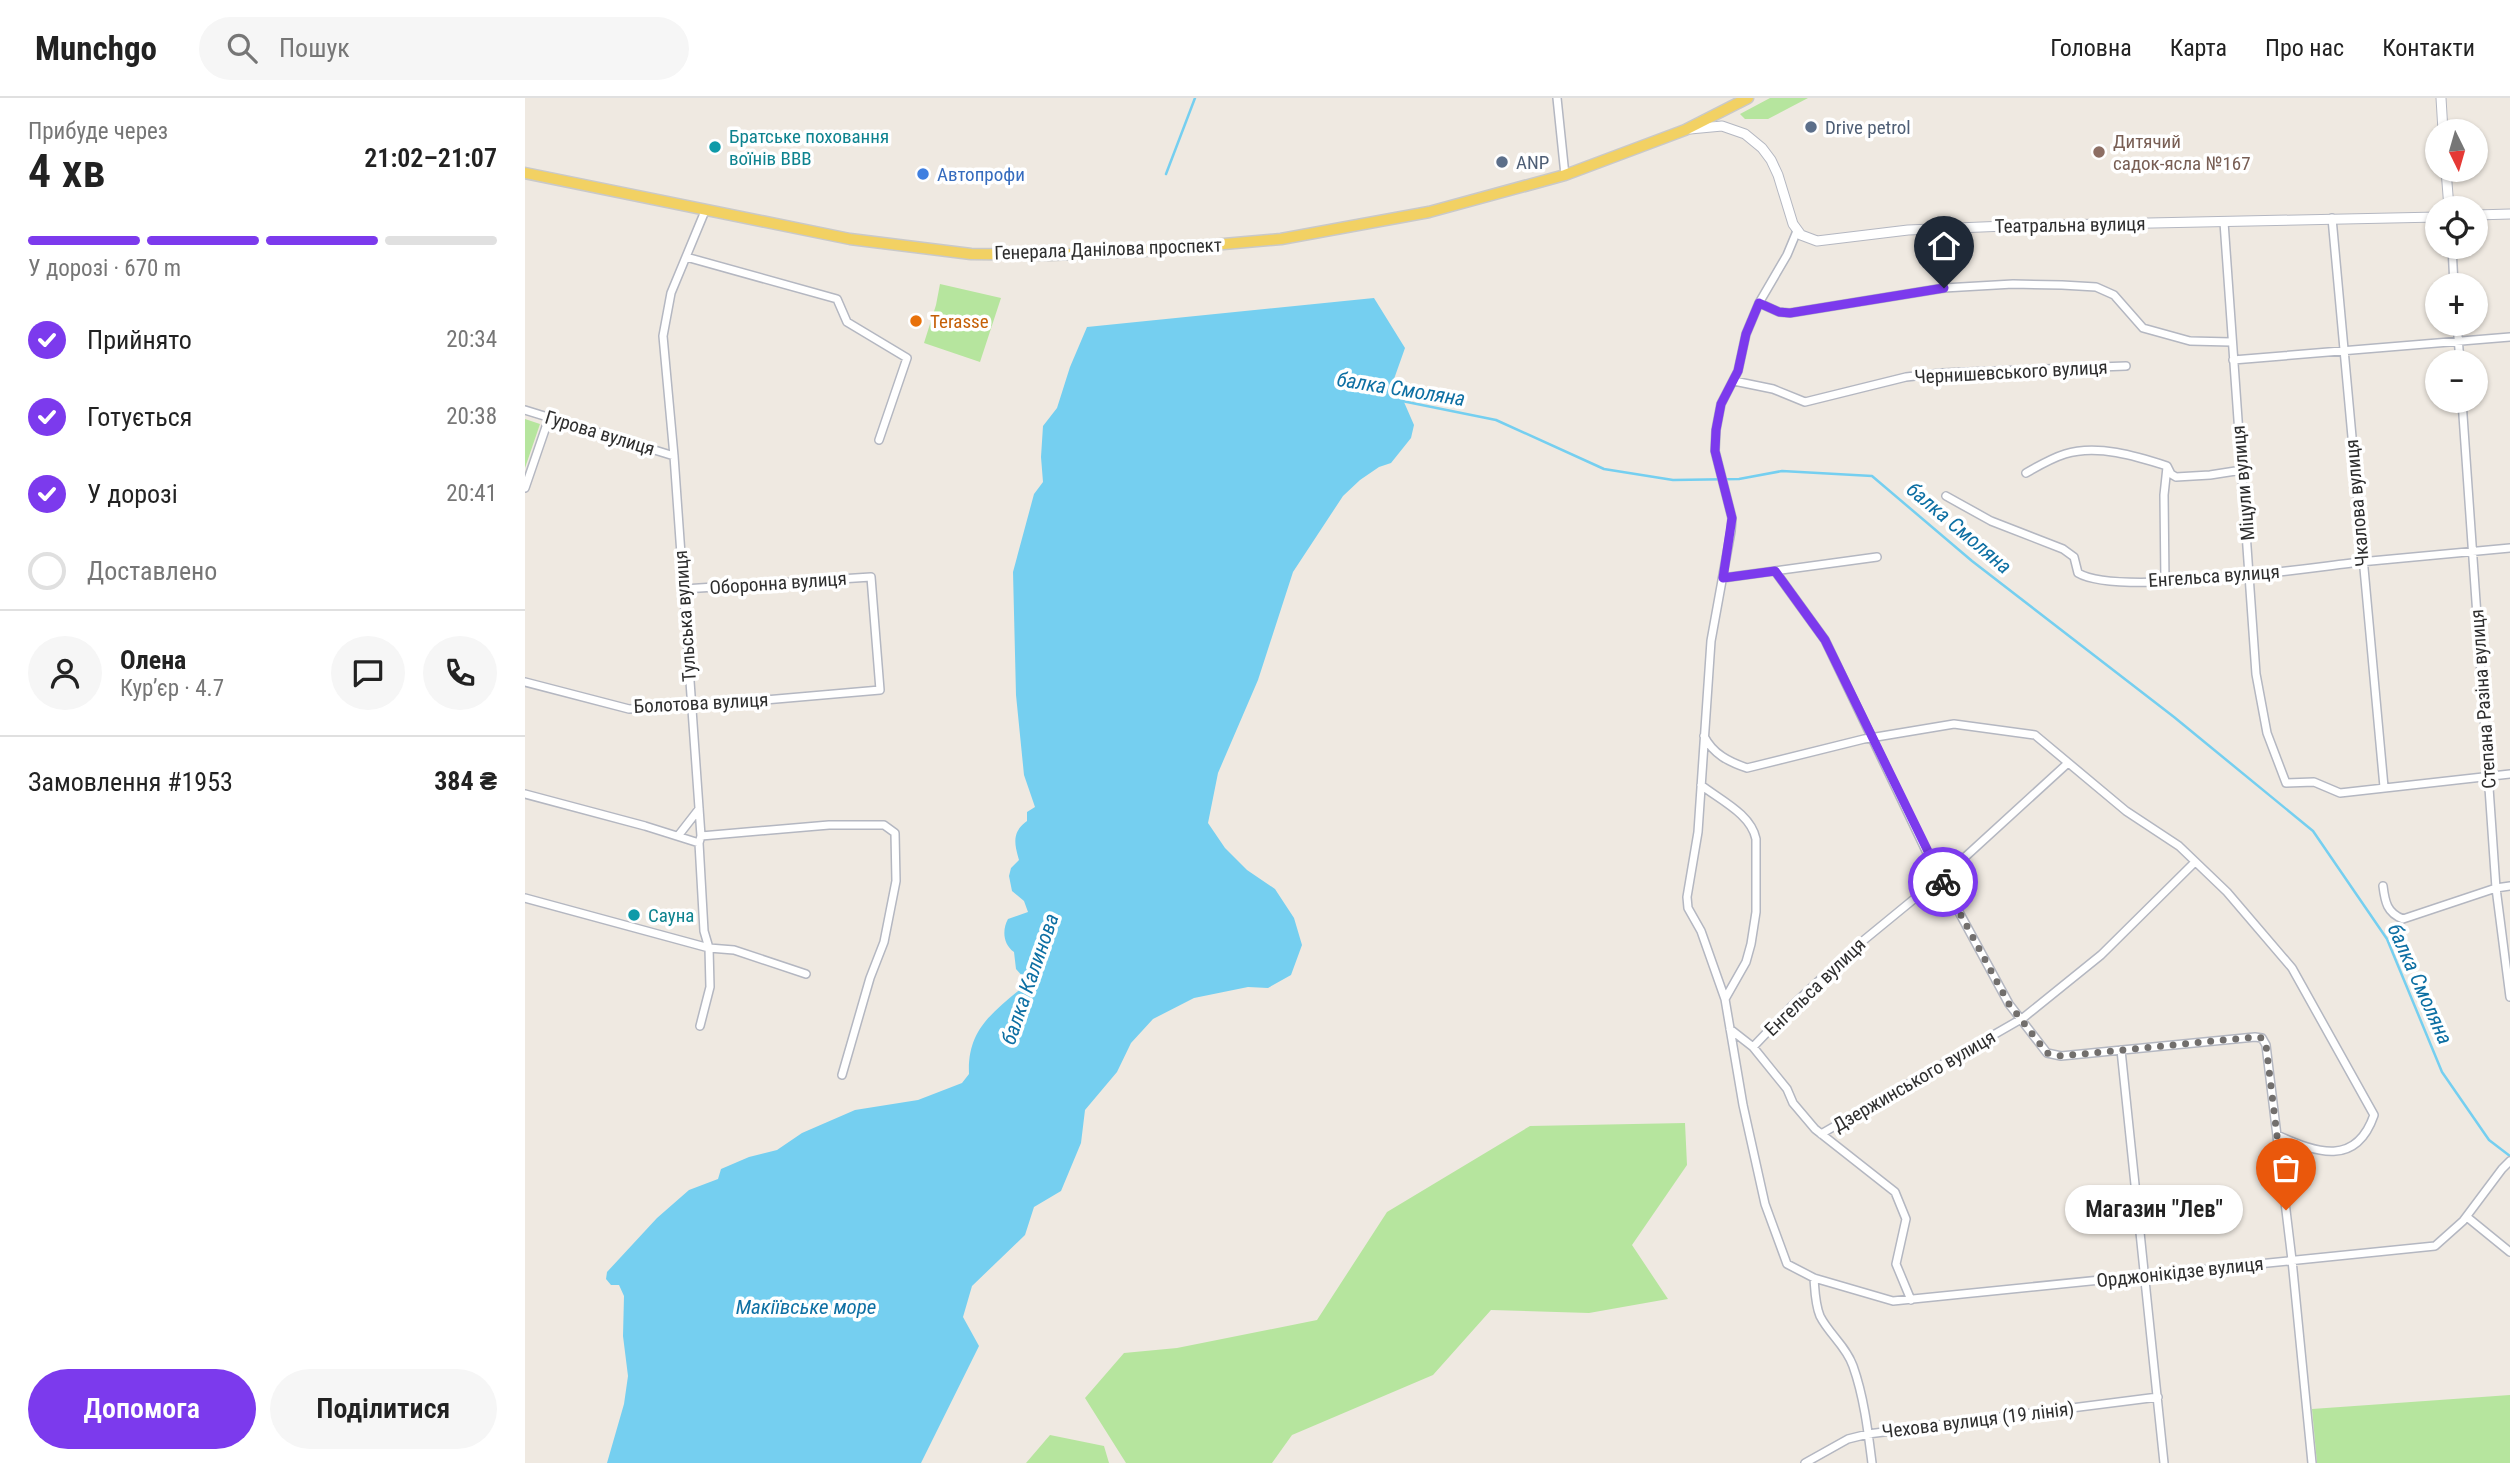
<!DOCTYPE html>
<html lang="uk">
<meta charset="utf-8">
<style>
:root{--surface:#fff;--page:#f6f6f6;--text:#222;--muted:#767676;--line:#e0e0e0;--accent:#7c3aed}
body{margin:0;font-family:"Roboto Condensed",sans-serif;background:var(--page);color:var(--text);height:100vh;display:flex;flex-direction:column;font-size:26px;white-space:nowrap}
*{box-sizing:border-box;margin:0}
p{font-size:23px;color:var(--muted)}
.icon{flex:none;width:38px;height:38px;fill:none;stroke:currentColor;stroke-width:2;stroke-linecap:round;stroke-linejoin:round}
.map{position:relative;flex:1;overflow:hidden}
.sheet{display:flex;flex-direction:column;background:var(--surface);width:525px}
.sheet>*{flex:none}
.needle{width:46px;rotate:175deg}
.fabs{position:absolute;left:1900px;top:21px;display:grid;gap:14px}
.fabs a{display:grid;place-items:center;width:63px;height:63px;border-radius:50%;background:var(--surface);box-shadow:0 2px 5px #0004;font-size:35px}
.pin{position:absolute;display:grid;place-items:center;width:60px;height:60px;color:#fff;margin:-72px -30px;border-radius:50% 50% 50% 0;rotate:-45deg;box-shadow:0 0 7px #0007}
.pin .icon{rotate:45deg}
.courier{position:absolute;display:grid;place-items:center;width:70px;height:70px;margin:-35px;border:5px solid #7c3aed;border-radius:50%;background:#fff;color:#222;box-shadow:0 2px 9px #0007}
.bubble{position:absolute;height:49px;border-radius:24px;background:var(--surface);box-shadow:0 2px 5px #0004;font-size:23px;font-weight:600;line-height:49px;text-align:center}
.overview em{font-style:normal;font-weight:600}
.overview div{display:flex;flex-direction:column-reverse}
.overview{display:flex;align-items:center;justify-content:space-between;height:119px;padding:0 28px}
h1{font-size:46px;font-weight:600;line-height:52px}
.bar{display:grid;grid-template-columns:repeat(4,1fr);gap:10px 7px;align-content:center;height:84px;padding:0 28px}
.bar i{height:9px;border-radius:5px;background:var(--line)}
.bar .active{background:var(--accent)}
.bar p{grid-column:span 4}
.line{display:flex;align-items:center;gap:18px;padding:0 28px;border-top:2px solid var(--line)}
.line div{flex:1}
.round{display:grid;place-items:center;flex:none;width:74px;height:74px;border-radius:37px;background:var(--page)}
ol{padding:0 28px;list-style:none}
li{display:flex;align-items:center;gap:21px;height:77px}
li p{margin-inline-start:auto}
li .icon{padding:7px;border-radius:50%;background:var(--accent);color:#fff;stroke-width:4}
li:last-child{color:var(--muted)}
li i{width:38px;height:38px;border:4px solid var(--line);border-radius:50%}
.action{display:flex;gap:14px;margin-top:auto;padding:14px 28px}
.action a{flex:1;height:80px;border-radius:42px;background:var(--accent);color:#fff;font-size:28px;font-weight:600;line-height:80px;text-align:center}
.action a+a{background:var(--page);color:var(--text)}
header{display:flex;align-items:center;gap:42px;box-sizing:border-box;height:98px;padding:0 35px;background:var(--surface);border-bottom:2px solid var(--line)}
header strong{font-size:33px}
nav{display:flex;gap:38px;margin-inline-start:auto;font-size:24px}
.search{width:490px;height:63px;background:var(--page);display:flex;align-items:center;gap:18px;box-sizing:border-box;padding:0 24px;border-radius:38px;color:var(--muted);font-size:26px}
main{display:flex;flex:1;min-height:0}
.map>svg:first-child{display:block}
</style>
<header>
<strong>Munchgo</strong>
<div class="search"><svg class="icon" aria-label="search" viewBox="0 0 24 24"><circle cx="10" cy="10" r="6"/><path d="M15 15l6 6"/></svg>Пошук</div>
<nav><a>Головна</a><a>Карта</a><a>Про нас</a><a>Контакти</a></nav>
</header>
<main>
<section class="sheet">
<div class="overview"><div><h1>4 хв</h1><p>Прибуде через</p></div><em>21:02–21:07</em></div>
<div class="bar"><i class="active"></i><i class="active"></i><i class="active"></i><i></i><p>У дорозі · 670 m</p></div>
<ol>
<li><svg class="icon" aria-label="check" viewBox="0 0 24 24"><path d="M5 12l5 5 9-10"/></svg>Прийнято<p>20:34</p></li>
<li><svg class="icon" aria-label="check" viewBox="0 0 24 24"><path d="M5 12l5 5 9-10"/></svg>Готується<p>20:38</p></li>
<li><svg class="icon" aria-label="check" viewBox="0 0 24 24"><path d="M5 12l5 5 9-10"/></svg>У дорозі<p>20:41</p></li>
<li><i></i>Доставлено</li>
</ol>
<div class="line" style="height:126px"><a class="round"><svg class="icon" aria-label="person" viewBox="0 0 24 24"><circle cx="12" cy="8" r="4"/><path d="M4 21q1-7 8-7t8 7"/></svg></a><div><b>Олена</b><p>Кур’єр · 4.7</p></div><a class="round"><svg class="icon" aria-label="chat" viewBox="0 0 24 24"><path d="M4 5h16v11H9l-5 4z"/></svg></a><a class="round"><svg class="icon" aria-label="phone" viewBox="0 0 24 24"><path d="M5 4h4l2 5-3 2q2 4 5 5l2-3 5 2v4C11 20 4 13 5 4z"/></svg></a></div>
<div class="line" style="height:91px"><div>Замовлення #1953</div><b>384 ₴</b></div>
<div class="action"><a>Допомога</a><a>Поділитися</a></div>
</section>
<div class="map">
<svg width="1985" height="1365" viewBox="0 0 1985 1365">
<rect width="100%" height="100%" fill="#efe9e1"/>
<path fill="#b6e59e" d="M1245,0H1283L1243,21H1220L1215,16Z
M415,186L476,200L455,264L399,245L411,207Z
M0,321L15,326L0,370Z
M1160,1025L1162,1067L1107,1147L1143,1201L1064,1215L966,1212L908,1277L767,1337L747,1365H601L560,1300L599,1255L652,1250L792,1222L862,1114L1005,1028Z
M1985,1297V1365H1792L1787,1311Z
M525,1337L579,1348L584,1365H501Z"/>
<path fill="#75cff0" d="M849,200L880,250L869,281L889,327L886,340L866,365L854,369L835,382L818,398L768,474L733,582L693,675L683,725L700,750L722,772L750,791L769,820L777,847L766,877L743,890L723,889L669,900L628,921L606,945L592,974L560,1012L556,1045L536,1093L509,1109L500,1137L447,1188L438,1219L454,1248L396,1365H82L99,1306L103,1278L98,1238L99,1198L94,1187H86L81,1181L82,1174L132,1120L164,1092L193,1081L196,1071L224,1059L252,1052L277,1035L330,1012L393,1002L437,985L444,976C442,930 469,914 500,887L499,880L491,871L489,854C478,846 477,832 483,821L503,814L499,803L487,793L484,778L486,770L494,762C489,745 487,734 502,723V714L510,709L499,677L491,597L488,474L509,396L518,384L516,359L518,328L532,310L545,269L562,229Z"/>
<g fill="none" stroke-linecap="round" stroke-linejoin="round">
<path stroke="#75cff0" stroke-width="2.5" d="M641,76L670,0
M877,303L971,322L1079,371L1148,382L1214,381L1257,373L1347,378L1447,463L1649,619L1788,733L1862,841L1917,974L1964,1042L1985,1058"/>
<g stroke="#b4b7c1" stroke-width="10">
<path id="minor" d="M1032,0L1040,77
M1807,120L1859,689
M1699,124L1731,576L1742,635L1761,685L1789,684L1815,695L1985,676
M1272,133L1262,157L1234,205L1221,236L1213,273L1196,306L1191,332L1190,353L1207,420L1206,433L1186,543L1173,734L1162,799L1163,810L1176,833L1200,901L1218,1007L1240,1106L1262,1166L1289,1180L1368,1203L1910,1148L1938,1123L1977,1071L1985,1063
M1927,149L1929,187
M161,159L312,201L322,224L382,260L354,342
M1234,205L1254,214L1265,215L1419,190L1488,186L1537,187L1571,189L1589,197L1618,230L1665,243L1706,244
M1932,226L1935,264
M1708,262L1985,239
M1209,283L1248,291L1280,304L1381,279L1417,275L1601,268
M1937,303L1971,790L1985,899
M0,312L149,358
M1501,375C1513,368 1527,360 1540,356C1572,346 1611,358 1642,368L1646,376L1651,379L1685,377L1717,372
M0,390L24,320
M1421,398L1466,423L1538,451L1549,459L1553,475C1593,499 1781,470 1835,464C1885,459 1935,455 1985,450
M1250,473L1300,542L1403,757L1484,906L1522,955L1536,958L1730,939L1737,940L1741,947L1767,1162L1787,1365
M1198,480L1352,459
M1640,484L1639,397L1642,369
M0,584L104,611L228,603L355,592L346,479L159,491
M1179,638C1188,656 1204,664 1222,670L1339,641L1429,626L1510,637L1601,713L1654,748L1702,794L1767,870L1849,1017C1831,1069 1792,1055 1752,1037
M1176,687C1195,702 1226,716 1231,741V814L1226,846L1221,864L1200,901
M0,696L120,728L174,745
M153,738L174,711
M176,738L304,727H359L370,735L371,783L359,844L345,880L317,977
M1858,788C1860,804 1862,815 1878,821L1971,790L1985,788
M0,800L184,850L209,852L281,876
M175,928L185,889L184,850L179,833L174,745L176,738L149,358L138,238L146,195L180,113
M1205,931L1228,949L1262,991L1268,1005L1290,1031L1370,1094L1381,1121L1371,1166L1386,1202
M1228,949L1268,907L1328,851L1439,760L1543,665
M1596,952L1639,1365
M1296,1036L1498,920L1576,857L1670,764
M1942,1119L1985,1154
M1289,1180C1290,1193 1290,1206 1295,1218C1304,1236 1321,1248 1328,1268C1339,1299 1343,1333 1347,1365
M1280,1365L1323,1341L1343,1336L1633,1299"/>
</g>
<g stroke="#b4b7c1" stroke-width="11">
<path id="tertiary" d="M1916,0L1918,33
M1165,31L1197,28L1220,36L1237,50L1246,62L1253,77L1268,126L1276,137L1292,143L1383,132L1481,128L1913,119
M1921,72L1924,110
M1951,117L1985,116"/>
</g>
<g stroke="#c9c9c9" stroke-width="13">
<path id="primary" d="M0,75L325,141L446,156L526,157L619,153L756,141L904,114L1040,77L1160,32L1223,0"/>
</g>
<use href="#minor" stroke="#fff" stroke-width="7"/>
<use href="#tertiary" stroke="#fff" stroke-width="9"/>
<use href="#primary" stroke="#f2d163" stroke-width="10"/>
</g>
<g fill="none" stroke-linecap="round" stroke-linejoin="round">
<path stroke="#726f6d" stroke-width="7" stroke-dasharray="0 12.6" d="M1418,784L1484,906L1522,955L1536,958L1730,939L1737,940L1741,947L1761,1112"/>
<path stroke="#7c3aed" stroke-width="9" d="M1418,784L1300,542L1250,473L1198,480L1207,420L1190,353L1191,332L1196,306L1213,273L1221,236L1234,205L1254,214L1265,215L1419,190"/>
</g>
<g fill="#5c6f8a" stroke="#fff" stroke-width="2.5">
<circle cx="1286" cy="29" r="7"/>
<circle cx="977" cy="64" r="7"/>
</g>
<g fill="#0f9aa8" stroke="#fff" stroke-width="2.5">
<circle cx="190" cy="49" r="7"/>
<circle cx="109" cy="817" r="7"/>
</g>
<circle fill="#8d6e63" stroke="#fff" stroke-width="2.5" cx="1574" cy="54" r="7"/>
<circle fill="#3f7fe0" stroke="#fff" stroke-width="2.5" cx="398" cy="76" r="7"/>
<circle fill="#e8710a" stroke="#fff" stroke-width="2.5" cx="391" cy="223" r="7"/>
<g text-anchor="middle" dominant-baseline="central" stroke-width="7" stroke-linejoin="round" paint-order="stroke">
<g font-size="19" fill="#4e5e75" stroke="#fff" text-anchor="start">
<text x="1300" y="29">Drive petrol</text>
<text x="991" y="64">ANP</text>
</g>
<g font-size="19" fill="#0d838f" stroke="#fff" text-anchor="start">
<text x="204" y="38">Братське поховання<tspan x="204" dy="22">воїнів ВВВ</tspan></text>
<text x="123" y="817">Сауна</text>
</g>
<g font-size="19" fill="#785e54" stroke="#fff" text-anchor="start">
<text x="1588" y="43">Дитячий<tspan x="1588" dy="22">садок-ясла №167</tspan></text>
</g>
<g font-size="19" fill="#366cbe" stroke="#fff" text-anchor="start">
<text x="412" y="76">Автопрофи</text>
</g>
<g font-size="19" fill="#2e2e2e" stroke="#fff">
<text transform="translate(1545 127) rotate(-1)">Театральна вулиця</text>
<text transform="translate(583 151) rotate(-2)">Генерала Данілова проспект</text>
<text transform="translate(1486 274) rotate(-3)">Чернишевського вулиця</text>
<text transform="translate(75 335) rotate(17)">Гурова вулиця</text>
<text transform="translate(1718 385) rotate(-95)">Міцули вулиця</text>
<text transform="translate(1832 405) rotate(-95)">Чкалова вулиця</text>
<text transform="translate(1689 478) rotate(-4)">Енгельса вулиця</text>
<text transform="translate(253 485) rotate(-4)">Оборонна вулиця</text>
<text transform="translate(160 518) rotate(-94)">Тульська вулиця</text>
<text transform="translate(1958 601) rotate(-94)">Степана Разіна вулиця</text>
<text transform="translate(176 605) rotate(-3)">Болотова вулиця</text>
<text transform="translate(1290 889) rotate(-44)">Енгельса вулиця</text>
<text transform="translate(1389 983) rotate(-30)">Дзержинського вулиця</text>
<text transform="translate(1655 1174) rotate(-6)">Орджонікідзе вулиця</text>
<text transform="translate(1453 1322) rotate(-7)">Чехова вулиця (19 лiнiя)</text>
</g>
<g font-size="19" fill="#c56008" stroke="#fff" text-anchor="start">
<text x="405" y="223">Terasse</text>
</g>
<g font-size="21" font-style="italic" fill="#0d6fa3" stroke="#fff">
<text transform="translate(876 291) rotate(9)">балка Смоляна</text>
<text transform="translate(1434 430) rotate(40)">балка Смоляна</text>
<text transform="translate(505 881) rotate(-71)">балка Калинова</text>
<text transform="translate(1895 886) rotate(66)">балка Смоляна</text>
<text x="281" y="1209">Макіївське море</text>
</g>
</g>
</svg>
<div class="fabs">
<a><svg class="needle" viewBox="-14 -14 28 28"><path d="M0-13l5 13h-10z" fill="#e53935"/><path d="M0 13l5-13h-10z" fill="#767676"/></svg></a>
<a><svg class="icon" aria-label="locate" viewBox="0 0 24 24"><circle cx="12" cy="12" r="6"/><path d="M12 2v4M12 18v4M2 12h4M18 12h4"/></svg></a>
<a>+</a>
<a>−</a>
</div>
<div class="pin" style="left:1761px;top:1112px;background:#ea580c"><svg class="icon" aria-label="bag" viewBox="0 0 24 24"><path d="M5 8h14l-1 12H6zM9 8a3 3 0 0 1 6 0"/></svg></div>
<div class="pin" style="left:1419px;top:190px;background:#1f2937"><svg class="icon" aria-label="home" viewBox="0 0 24 24"><path d="M3 11l9-7 9 7M6 9v11h12V9"/></svg></div>
<div class="courier" style="left:1418px;top:784px"><svg class="icon" aria-label="bike" viewBox="0 0 24 24"><circle cx="6" cy="16" r="4"/><circle cx="18" cy="16" r="4"/><path d="M6 16l4-8h5l3 8M10 8l3 8H6M13 5h3"/></svg></div>
<div class="bubble" style="left:1540px;top:1087px;width:178px">Магазин &quot;Лев&quot;</div>
</div>
</main>
